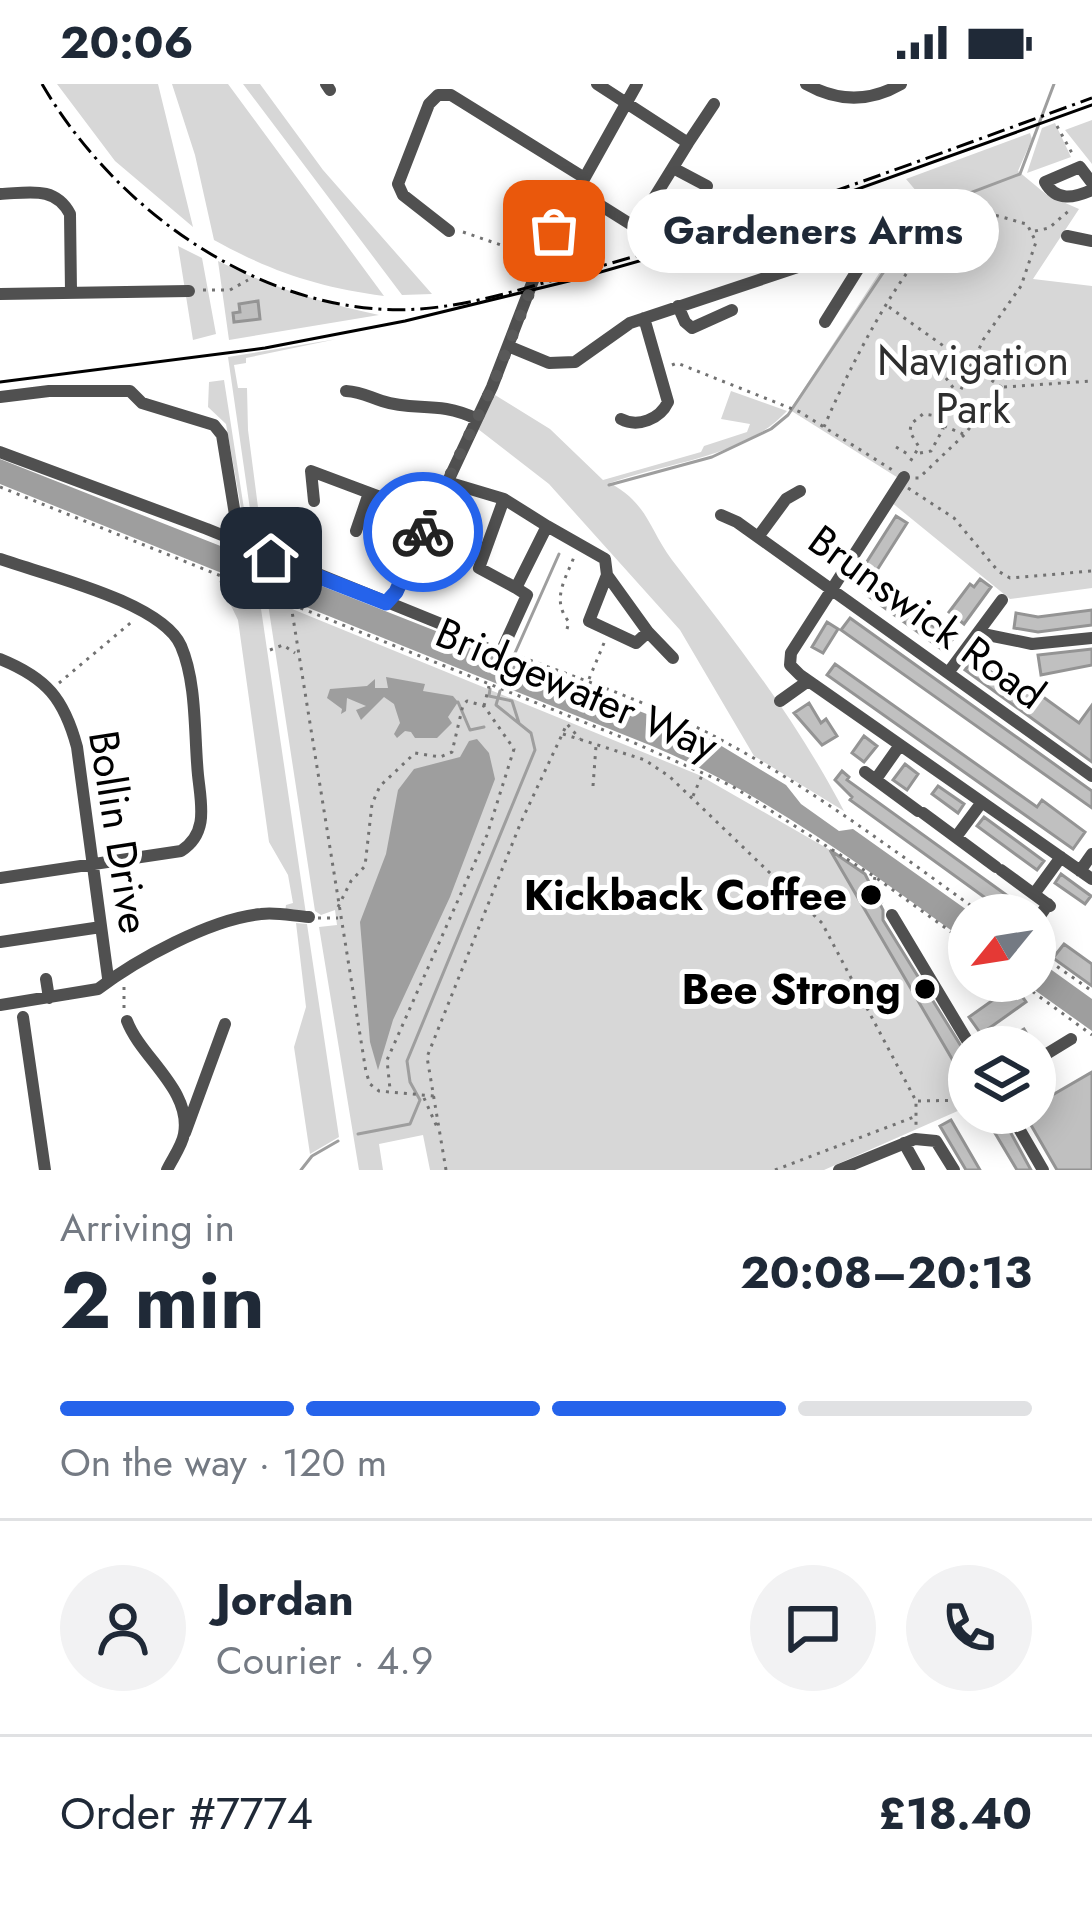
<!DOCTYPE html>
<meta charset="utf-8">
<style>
:root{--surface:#fff;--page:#f2f2f3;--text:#1f2937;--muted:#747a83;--line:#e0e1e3;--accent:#2563eb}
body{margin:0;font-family:Jost,sans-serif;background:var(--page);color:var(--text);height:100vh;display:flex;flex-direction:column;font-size:45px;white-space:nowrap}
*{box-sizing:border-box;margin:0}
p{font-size:39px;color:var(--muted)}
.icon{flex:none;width:66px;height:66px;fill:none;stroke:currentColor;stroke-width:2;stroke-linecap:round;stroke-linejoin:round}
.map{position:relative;height:1086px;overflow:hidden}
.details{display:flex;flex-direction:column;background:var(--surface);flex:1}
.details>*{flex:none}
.needle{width:78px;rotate:240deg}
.fabs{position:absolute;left:948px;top:810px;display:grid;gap:24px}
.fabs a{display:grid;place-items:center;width:108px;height:108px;border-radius:50%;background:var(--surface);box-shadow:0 6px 30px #0003;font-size:60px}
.pin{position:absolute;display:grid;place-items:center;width:102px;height:102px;color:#fff;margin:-51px;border-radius:24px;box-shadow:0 6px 18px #0006}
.courier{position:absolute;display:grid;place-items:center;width:120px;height:120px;margin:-60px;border:9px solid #2563eb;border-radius:50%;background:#fff;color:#222;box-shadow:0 3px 15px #0007}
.bubble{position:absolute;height:84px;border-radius:42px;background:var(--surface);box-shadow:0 6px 30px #0003;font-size:39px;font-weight:700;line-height:84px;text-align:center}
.head em{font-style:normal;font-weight:700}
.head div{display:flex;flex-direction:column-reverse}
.head{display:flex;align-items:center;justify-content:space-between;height:204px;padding:0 60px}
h1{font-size:78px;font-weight:700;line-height:90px}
.bar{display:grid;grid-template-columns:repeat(4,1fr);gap:18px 12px;align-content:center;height:144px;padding:0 60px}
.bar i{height:15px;border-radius:9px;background:var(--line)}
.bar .current{background:var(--accent)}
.bar p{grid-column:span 4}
.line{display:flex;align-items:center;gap:30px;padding:0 60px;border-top:3px solid var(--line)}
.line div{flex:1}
.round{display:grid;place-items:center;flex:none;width:126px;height:126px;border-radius:63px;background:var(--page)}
.status{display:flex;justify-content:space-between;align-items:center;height:84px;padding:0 60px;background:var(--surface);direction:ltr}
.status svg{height:33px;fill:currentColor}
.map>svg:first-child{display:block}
</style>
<div class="status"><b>20:06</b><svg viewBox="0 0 49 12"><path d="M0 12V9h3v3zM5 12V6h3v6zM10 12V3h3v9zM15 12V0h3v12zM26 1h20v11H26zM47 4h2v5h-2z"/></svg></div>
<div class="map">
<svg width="1092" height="1086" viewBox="0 0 1092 1086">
<rect width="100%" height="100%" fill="#fff"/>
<path fill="#d7d7d7" d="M57,0H158L193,143L115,77Z
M172,0H228L384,212C318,203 272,188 214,156L195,71Z
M243,0H260L323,86L432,210L402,211Z
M1092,36V80L1065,46Z
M1055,39L1071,73L1027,89L1042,44Z
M1030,49L1032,55L1018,87L1047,111L1079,125L1033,195L1092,202V504L1010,515L891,418L903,397L790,326L915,134L928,121L906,95Z
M178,162L202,174L216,250L193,256Z
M218,177C271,203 321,219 379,231L229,256Z
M337,255L246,274V279L234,281L238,304H247L248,346L262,454L254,453L228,273Z
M224,296L249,457H247L226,340L208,323L209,298Z
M731,307L787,327C744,374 666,378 610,399C648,420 648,443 672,476C735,557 796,635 844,727L754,672L680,546L549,400L478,345L495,311L550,345L603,396L701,368L704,362L747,348L750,340L721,335Z
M229,496L256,509L260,518L306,830L285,828L286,821L293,819L288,791L269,758L238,536L219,497Z
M275,518L699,691L830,766L969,1004V1022L824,1086H430L423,1051L379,1060L383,1086H359L319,843L337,841L335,826L321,831L315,827L268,520Z
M296,839L307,840L339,1053L310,1070L294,963L306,923Z"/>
<path fill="#9e9e9e" d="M0,375L710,655L786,701L801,720L839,747L853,745L974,831H969V859C867,786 768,711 652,662L0,400Z
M386,593L425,600L423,607L453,612L458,618L448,633L452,639L437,654H415L411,648L405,647L397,654L394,650L400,639L394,620L384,613L361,636L356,626L366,622L347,614L346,627L341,630L342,625L327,614L330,605L367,602L375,595V604H388Z
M477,655L489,669L495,695L450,813L393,936L378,986L370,958L360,838L386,770L398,706L414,685L460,673L469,657Z
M1035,874L1092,915V947L1022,897H1035Z"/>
<path fill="#fff" d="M250,467L265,473L272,515L256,509Z"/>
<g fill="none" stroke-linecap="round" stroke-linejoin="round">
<path stroke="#9e9e9e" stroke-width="3" d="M609,401L712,373L771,345L788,331L925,126L1020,90L1054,0
M515,569L559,470
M490,605L489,612L512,617L519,639
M458,618L470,646L484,643
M358,1050L410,1040L420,1016L410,998L407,977L535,666L531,649L496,621L500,607
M301,1086L312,1072L338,1057"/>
</g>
<path fill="#c0c0c0" stroke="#949494" stroke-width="3" d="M258,217L260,235L234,238L233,229L240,228L239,220Z
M896,432L907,439L872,494L861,487Z
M980,495L991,503L964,540L949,528L970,500L974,503Z
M873,497L952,556L944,567L864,509Z
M1092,526V541L1038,548L1014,544L1016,529L1038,533Z
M850,534L1092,707V724L841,546Z
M827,538L838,545L823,569L812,563Z
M1092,565V581L1041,591L1038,571Z
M973,575L1008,600L1014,592L1079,639L1092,621V678L965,586Z
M835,580L1037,723L1042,716L1085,748L1073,765L827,591Z
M809,619L821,639L826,635L837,652L822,661L794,629Z
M864,652L877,662L864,678L852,669Z
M905,680L918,690L907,706L893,696Z
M842,687L849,693L847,696L1030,828L1028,831H1009L850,716L852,713L835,696Z
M938,702L964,720L958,729L932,710Z
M984,733L1044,777L1037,786L977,742Z
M830,766L865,790L883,826V836L969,975V1004Z
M1061,790L1091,812L1085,820L1055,799Z
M1064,860L1092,880V902L1053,874Z
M1014,901L1026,918L981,950L969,933Z
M1024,945L1035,963H993Z
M1092,988V1086H1057L1024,1029H1035V1021Z
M983,1029H1000L1031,1086H1017Z
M951,1036L980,1086H966L940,1042Z"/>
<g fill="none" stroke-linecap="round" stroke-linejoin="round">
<path stroke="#727272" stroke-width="3" stroke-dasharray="3 6" stroke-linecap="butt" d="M1057,42L1073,71
M1035,147L1049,144L1072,124
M463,148L533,172
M203,206H230L248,196
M889,223L1001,303L965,350L919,394H913
M672,281L677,279L800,328L894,387
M946,294L957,309
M1004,303L1092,297
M944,342L963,350
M824,343C846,291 916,143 972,131C991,127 1009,136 1027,140L1036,158L1021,202L983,256L959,310L938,332L923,330L911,340L910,348L919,363L908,381
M896,363L911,372
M920,369L931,367L943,345L939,333
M0,403L621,653L732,702L875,793L969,861
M908,404L954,434L998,487L1010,494L1092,487
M291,521L366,988L370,1000L379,1007L434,1012
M567,545L569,538C551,516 565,496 574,473
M469,552L493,562
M270,566L283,561L295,569
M513,570C584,596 659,622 725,658C816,707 900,771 984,831
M589,595L604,559
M59,599L134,536
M484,622L489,602
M563,650L645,676L670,693L822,839L916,1017V1044
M593,702L596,662
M693,712L703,689
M875,793L872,805L883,821
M338,823L351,797L365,782L372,720L380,702L415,669L440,673L452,668L463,621L467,617L484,622L514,665L487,751L387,976L390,1005
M318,834H338
M1035,867L1092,907
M1018,897L1092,951
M124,903V924
M424,1014L437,1043
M918,1017L969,1016
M446,1086L427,973L521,738L567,640L580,655
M775,1086L914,1033"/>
<path stroke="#505050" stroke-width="12" d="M326,0L330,6
M597,0L688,59L714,20
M806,0C838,18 870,18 901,0
M673,84L707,102
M1092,99L1080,83L1045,98C1056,118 1074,114 1092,106
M576,106L635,143
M0,110C28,109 55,101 70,130L71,208
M654,114L688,59
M449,147L403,111L398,100L429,20L438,11H451L583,93
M1067,152L1092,157
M0,210L189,207
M678,222L685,238L692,244L732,226
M825,238L865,174L862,162
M508,262L549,279L575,278L630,239L861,162L856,138L895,121
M346,307C362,308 369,313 382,317C415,328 437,316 477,335
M0,313L49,307H130L142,319L214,341L222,351L238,449L232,456
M621,335C638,344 660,335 668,318L644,234
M0,368L207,445L456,546
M904,393L791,569L790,581L800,591L1092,795
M447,398L504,415L479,484L516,504L547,442L504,415
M314,417L311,387L431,432
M721,431L737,438L1092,692
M547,442L605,475L607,491L589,537L636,559L648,548L673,574
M356,447L369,409
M758,453L786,415L800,407
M0,475C45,491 162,518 181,562C197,599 194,651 198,691C201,720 209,749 181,767L0,794
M607,491L648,548
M386,519L396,508L492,303L546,163L637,0
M978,549L1032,560L1092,554
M502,566L527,511L516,504
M0,575C47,594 64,615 77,663L108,894
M948,589L1002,516
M780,617L808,597
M865,688L918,727
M876,695L900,661
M923,729L996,783
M956,753L982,718
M1001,786L1050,822
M1080,787L1092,770
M1034,810L1061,773
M892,831L971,963
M1035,839L1048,820
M1035,853L1040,856
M0,858L101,843
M46,895L49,914
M0,921L98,905C136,876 210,835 261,830C277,828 293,832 309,833
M23,933L45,1086
M127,937C141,974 192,1006 184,1050C182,1062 172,1075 167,1086
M1035,977L1071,955
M1010,1029L1043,1086
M185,1049L225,940
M904,1059L919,1086
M839,1086L915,1055L936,1057L954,1086"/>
<path stroke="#000" stroke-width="3" d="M0,298L265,264L405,237L569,197L727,152L1092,21"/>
<path stroke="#000" stroke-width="3" stroke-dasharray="18 6 3 6" stroke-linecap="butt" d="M42,0C110,117 240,215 378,225C452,231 530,202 601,182C768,135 929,73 1092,14"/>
</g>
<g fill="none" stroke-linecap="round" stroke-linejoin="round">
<path stroke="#595959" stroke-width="12" stroke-dasharray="0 21.6" d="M423,448L492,303L554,147"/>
<path stroke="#2563eb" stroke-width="15" d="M271,474L386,519L396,508L423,448"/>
</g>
<g fill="#000" stroke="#fff" stroke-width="4.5">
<circle cx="871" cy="811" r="12"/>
<circle cx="925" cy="905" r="12"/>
</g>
<g text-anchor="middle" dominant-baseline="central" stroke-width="10" stroke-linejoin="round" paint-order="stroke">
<g font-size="42" fill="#2e2e2e" stroke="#fff">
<text x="973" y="276">Navigation<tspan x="973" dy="48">Park</tspan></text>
</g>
<g font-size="42" fill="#000" stroke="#fff">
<text transform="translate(927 533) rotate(36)">Brunswick Road</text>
<text transform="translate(577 605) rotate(23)">Bridgewater Way</text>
<text transform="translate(119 748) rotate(81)">Bollin Drive</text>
</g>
<g font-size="42" font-weight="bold" fill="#000" stroke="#fff" text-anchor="end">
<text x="847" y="811">Kickback Coffee</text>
<text x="901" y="905">Bee Strong</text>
</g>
</g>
</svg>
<div class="fabs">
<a><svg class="needle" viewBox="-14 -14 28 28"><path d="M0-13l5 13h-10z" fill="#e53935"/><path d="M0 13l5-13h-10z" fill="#747a83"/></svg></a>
<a><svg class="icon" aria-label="layers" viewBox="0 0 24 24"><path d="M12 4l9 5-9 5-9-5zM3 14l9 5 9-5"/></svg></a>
</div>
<div class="pin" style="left:554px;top:147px;background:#ea580c"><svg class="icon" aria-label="bag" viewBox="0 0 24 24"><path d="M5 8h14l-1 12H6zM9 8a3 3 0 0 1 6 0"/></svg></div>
<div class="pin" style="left:271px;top:474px;background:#1f2937"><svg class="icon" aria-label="home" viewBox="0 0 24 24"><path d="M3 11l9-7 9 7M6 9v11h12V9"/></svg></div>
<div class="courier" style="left:423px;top:448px"><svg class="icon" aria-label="bike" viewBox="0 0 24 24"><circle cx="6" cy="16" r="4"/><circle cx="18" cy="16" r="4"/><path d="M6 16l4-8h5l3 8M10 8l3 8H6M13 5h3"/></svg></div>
<div class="bubble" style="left:627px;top:105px;width:372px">Gardeners Arms</div>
</div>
<section class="details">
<div class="head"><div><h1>2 min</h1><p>Arriving in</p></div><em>20:08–20:13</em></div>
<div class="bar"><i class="current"></i><i class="current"></i><i class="current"></i><i></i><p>On the way · 120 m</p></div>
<div class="line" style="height:216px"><a class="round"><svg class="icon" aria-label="person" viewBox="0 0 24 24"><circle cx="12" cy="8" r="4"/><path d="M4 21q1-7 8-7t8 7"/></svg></a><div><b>Jordan</b><p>Courier · 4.9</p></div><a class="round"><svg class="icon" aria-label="chat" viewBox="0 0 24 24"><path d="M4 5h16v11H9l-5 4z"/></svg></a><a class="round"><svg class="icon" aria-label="phone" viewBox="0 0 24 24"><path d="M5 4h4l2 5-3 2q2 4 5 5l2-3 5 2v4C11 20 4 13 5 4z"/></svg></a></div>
<div class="line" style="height:156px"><div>Order #7774</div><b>£18.40</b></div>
</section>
